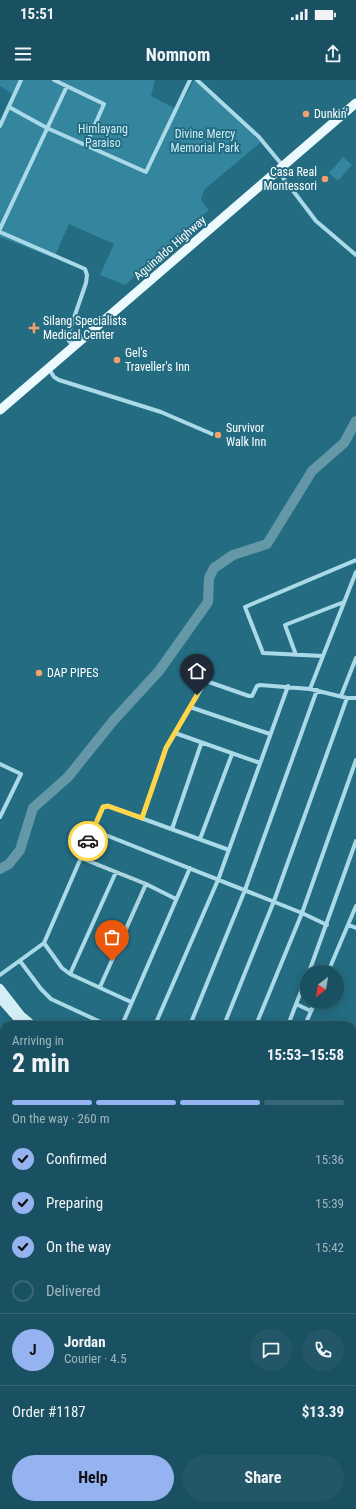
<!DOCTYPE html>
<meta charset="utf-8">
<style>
:root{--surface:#1a5162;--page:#235768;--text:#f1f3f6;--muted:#9fb5be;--line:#386877;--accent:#95b2f1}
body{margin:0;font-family:"Roboto Condensed",sans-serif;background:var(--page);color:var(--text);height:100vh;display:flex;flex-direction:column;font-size:15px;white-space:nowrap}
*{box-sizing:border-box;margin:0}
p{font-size:13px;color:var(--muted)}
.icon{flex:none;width:22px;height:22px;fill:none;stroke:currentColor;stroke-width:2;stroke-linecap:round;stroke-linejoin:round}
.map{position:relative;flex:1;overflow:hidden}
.side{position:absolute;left:0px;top:941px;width:356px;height:488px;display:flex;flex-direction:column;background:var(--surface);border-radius:12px 12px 0 0;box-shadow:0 2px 10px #0003,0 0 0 1px var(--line)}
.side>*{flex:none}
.needle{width:26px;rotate:211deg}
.tools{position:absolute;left:300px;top:885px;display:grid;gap:8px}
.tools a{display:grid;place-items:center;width:44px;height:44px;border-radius:50%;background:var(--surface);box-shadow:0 2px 10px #0003,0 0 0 1px var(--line);font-size:20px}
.pin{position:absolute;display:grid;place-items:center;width:34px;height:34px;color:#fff;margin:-41px -17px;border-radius:50% 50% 50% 0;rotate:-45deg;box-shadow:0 0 4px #0007}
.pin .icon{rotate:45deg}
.courier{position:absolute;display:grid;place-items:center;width:40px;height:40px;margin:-20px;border:3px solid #ffd54a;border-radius:50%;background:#fff;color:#222;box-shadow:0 1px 5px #0007}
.head em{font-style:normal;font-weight:700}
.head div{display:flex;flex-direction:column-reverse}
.head{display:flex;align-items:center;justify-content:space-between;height:68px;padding:0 12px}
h1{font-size:26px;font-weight:700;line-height:30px}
.bar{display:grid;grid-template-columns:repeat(4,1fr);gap:6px 4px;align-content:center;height:48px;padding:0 12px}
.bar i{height:5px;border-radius:3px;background:var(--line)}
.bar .on{background:var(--accent)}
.bar p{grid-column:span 4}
.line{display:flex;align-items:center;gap:10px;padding:0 12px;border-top:1px solid var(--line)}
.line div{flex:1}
.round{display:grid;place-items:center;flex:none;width:42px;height:42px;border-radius:21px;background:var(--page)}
ol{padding:0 12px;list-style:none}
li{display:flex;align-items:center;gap:12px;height:44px}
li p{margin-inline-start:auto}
li .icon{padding:4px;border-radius:50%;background:var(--accent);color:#111;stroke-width:4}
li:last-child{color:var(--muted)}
li i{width:22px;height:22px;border:2px solid var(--line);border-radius:50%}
.action{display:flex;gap:8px;margin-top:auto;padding:8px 12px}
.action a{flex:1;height:46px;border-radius:24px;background:var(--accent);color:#111;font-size:16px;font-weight:700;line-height:46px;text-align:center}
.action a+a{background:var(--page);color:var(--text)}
.status{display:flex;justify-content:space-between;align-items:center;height:28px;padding:0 20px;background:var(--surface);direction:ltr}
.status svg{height:11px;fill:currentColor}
header{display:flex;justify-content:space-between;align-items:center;height:52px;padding:0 12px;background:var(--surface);font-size:18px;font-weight:700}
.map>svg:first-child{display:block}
</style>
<div class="status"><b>15:51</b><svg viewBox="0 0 49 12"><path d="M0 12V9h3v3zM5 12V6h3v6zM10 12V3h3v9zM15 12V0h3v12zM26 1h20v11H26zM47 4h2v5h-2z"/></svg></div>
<header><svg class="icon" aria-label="menu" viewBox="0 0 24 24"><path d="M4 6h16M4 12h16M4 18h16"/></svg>Nomnom<svg class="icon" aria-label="share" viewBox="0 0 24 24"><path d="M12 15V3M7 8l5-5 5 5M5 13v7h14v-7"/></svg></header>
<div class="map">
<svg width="356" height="1429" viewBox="0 0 356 1429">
<rect width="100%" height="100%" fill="#236c82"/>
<path fill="#33869e" d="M0,0H155L151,16L178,30L194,0L261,62L204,110L201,120L209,130L125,205L100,195L114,164L69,144L54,178L0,157V41L12,14L0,6Z
M343,77L352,85L338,101L329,93Z
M356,1324V1429H266V1425H352V1337Z"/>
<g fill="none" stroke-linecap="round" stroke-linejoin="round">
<path stroke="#6598a7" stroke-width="10" d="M0,789L9,784L20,770L33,728L68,697L113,641L159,591L208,522L209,498L214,488L233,475L267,464L312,391L344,363L356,341"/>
<path stroke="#aadae8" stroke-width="4" d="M54,0L104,24L86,65
M197,0L259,57L283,86
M9,27L47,48L146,92L190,0
M0,46L21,0
M278,91L316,141L356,175
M0,149L67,6
M0,152L85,189L87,195L86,203L67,258L73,266
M49,289L54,297L59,300L161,332L212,354
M296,575L285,545L344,522
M323,576L263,573L245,527L356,480
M310,609L356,492
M341,616L356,578
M190,627L270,654
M175,653L260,683
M0,684L21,694L0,737
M142,738L166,668L206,601L249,616H252L257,606L260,605L310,609L347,618H356
M172,749L201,664
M93,750L302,833L327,845
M200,759L232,674
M81,778L146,804L176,819
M349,845L356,848
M44,863L62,888L70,894L131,922
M20,881L41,909L51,919L107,945
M309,892L356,761
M328,892L356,826
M70,894L116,792
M0,895L44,863L103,727L108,726L229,770
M100,907L146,804
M296,924L311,931
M122,945L190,788
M155,945L218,800L288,606
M190,945L245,810L317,610
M224,945L274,821L347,618
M256,945L302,833L356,680
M288,945L307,896
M305,945L315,922
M0,973L4,976
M352,979L356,981
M352,1010L356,1012
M352,1045L356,1044
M352,1064L356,1065
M0,1080L4,1070
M352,1095L356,1096
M352,1101L356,1099
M0,1138L4,1140
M0,1231L4,1221
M0,1277L4,1279
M0,1305L4,1307
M0,1341L4,1332
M1,1404L4,1398
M68,1425L82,1429
M171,1425L185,1429
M2,1429L4,1422
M90,1429L91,1425
M125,1429L126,1425
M220,1429V1425"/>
<path stroke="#d4eef6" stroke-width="8" d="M0,908L21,935L33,945
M0,919L23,945
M352,1144L356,1143
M261,1429V1425"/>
<path stroke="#ecf9fd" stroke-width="9" d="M0,330L356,23"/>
</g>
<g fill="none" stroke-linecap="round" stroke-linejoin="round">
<path stroke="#b2ccd3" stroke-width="4" stroke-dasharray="0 7.2" d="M88,761L81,778L146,804L112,881"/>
<path stroke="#ffd54a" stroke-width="5" d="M88,761L103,727L108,726L142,738L166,668L197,615"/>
</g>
<g fill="#f3a06d" stroke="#236c82" stroke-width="1.5">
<circle cx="306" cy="34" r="4"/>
<circle cx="325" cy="99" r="4"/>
<path d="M32 242h4v4h4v4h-4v4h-4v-4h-4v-4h4z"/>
<circle cx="117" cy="280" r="4"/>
<circle cx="218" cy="355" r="4"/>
<circle cx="39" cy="593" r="4"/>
</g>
<g text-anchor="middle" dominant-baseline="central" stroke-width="4" stroke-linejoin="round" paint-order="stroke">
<g font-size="12" fill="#fff" stroke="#236c82" text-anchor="start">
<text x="314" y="34">Dunkin'</text>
<text x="317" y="92" text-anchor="end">Casa Real<tspan x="317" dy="14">Montessori</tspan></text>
<text x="43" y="241">Silang Specialists<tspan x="43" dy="14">Medical Center</tspan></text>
<text x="125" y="273">Gel's<tspan x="125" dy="14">Traveller's Inn</tspan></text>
<text x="226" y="348">Survivor<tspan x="226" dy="14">Walk Inn</tspan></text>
<text x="47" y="593">DAP PIPES</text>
</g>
<g font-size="12" fill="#ceedf6" stroke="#236c82">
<text x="103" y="49">Himlayang<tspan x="103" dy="14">Paraiso</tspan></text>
<text x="205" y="54">Divine Mercy<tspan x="205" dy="14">Memorial Park</tspan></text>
</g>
<g font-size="12" fill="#fff" stroke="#236c82">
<text transform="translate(170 168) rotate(-41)">Aguinaldo Highway</text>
</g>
</g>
</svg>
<div class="tools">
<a><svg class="needle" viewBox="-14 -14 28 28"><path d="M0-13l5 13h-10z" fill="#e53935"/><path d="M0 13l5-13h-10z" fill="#9fb5be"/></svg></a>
</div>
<div class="pin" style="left:112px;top:881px;background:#ea580c"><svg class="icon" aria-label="bag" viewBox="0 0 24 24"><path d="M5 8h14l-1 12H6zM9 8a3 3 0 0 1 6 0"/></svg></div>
<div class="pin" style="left:197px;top:615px;background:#1f2937"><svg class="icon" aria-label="home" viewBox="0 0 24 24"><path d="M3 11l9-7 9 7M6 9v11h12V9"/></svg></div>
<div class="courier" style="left:88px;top:761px"><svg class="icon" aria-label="car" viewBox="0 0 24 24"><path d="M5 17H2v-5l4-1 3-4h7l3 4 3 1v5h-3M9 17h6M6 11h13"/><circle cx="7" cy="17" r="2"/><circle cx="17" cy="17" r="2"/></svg></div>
<section class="side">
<div class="head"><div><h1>2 min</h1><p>Arriving in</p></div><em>15:53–15:58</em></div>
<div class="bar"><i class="on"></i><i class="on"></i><i class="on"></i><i></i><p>On the way · 260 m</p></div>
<ol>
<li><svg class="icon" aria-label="check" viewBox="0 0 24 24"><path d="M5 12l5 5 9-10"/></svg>Confirmed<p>15:36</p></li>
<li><svg class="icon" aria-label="check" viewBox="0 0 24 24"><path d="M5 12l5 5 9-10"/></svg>Preparing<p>15:39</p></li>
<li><svg class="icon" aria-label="check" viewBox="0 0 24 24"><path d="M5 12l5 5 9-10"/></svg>On the way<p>15:42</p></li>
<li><i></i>Delivered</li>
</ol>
<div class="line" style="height:72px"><b class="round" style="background:var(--accent);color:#111">J</b><div><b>Jordan</b><p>Courier · 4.5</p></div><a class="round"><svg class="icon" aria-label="chat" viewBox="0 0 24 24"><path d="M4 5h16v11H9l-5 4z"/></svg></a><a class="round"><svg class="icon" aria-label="phone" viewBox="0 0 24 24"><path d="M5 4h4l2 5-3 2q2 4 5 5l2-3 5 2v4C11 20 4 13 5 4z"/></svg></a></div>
<div class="line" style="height:52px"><div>Order #1187</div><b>$13.39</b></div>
<div class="action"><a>Help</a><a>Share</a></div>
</section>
</div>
